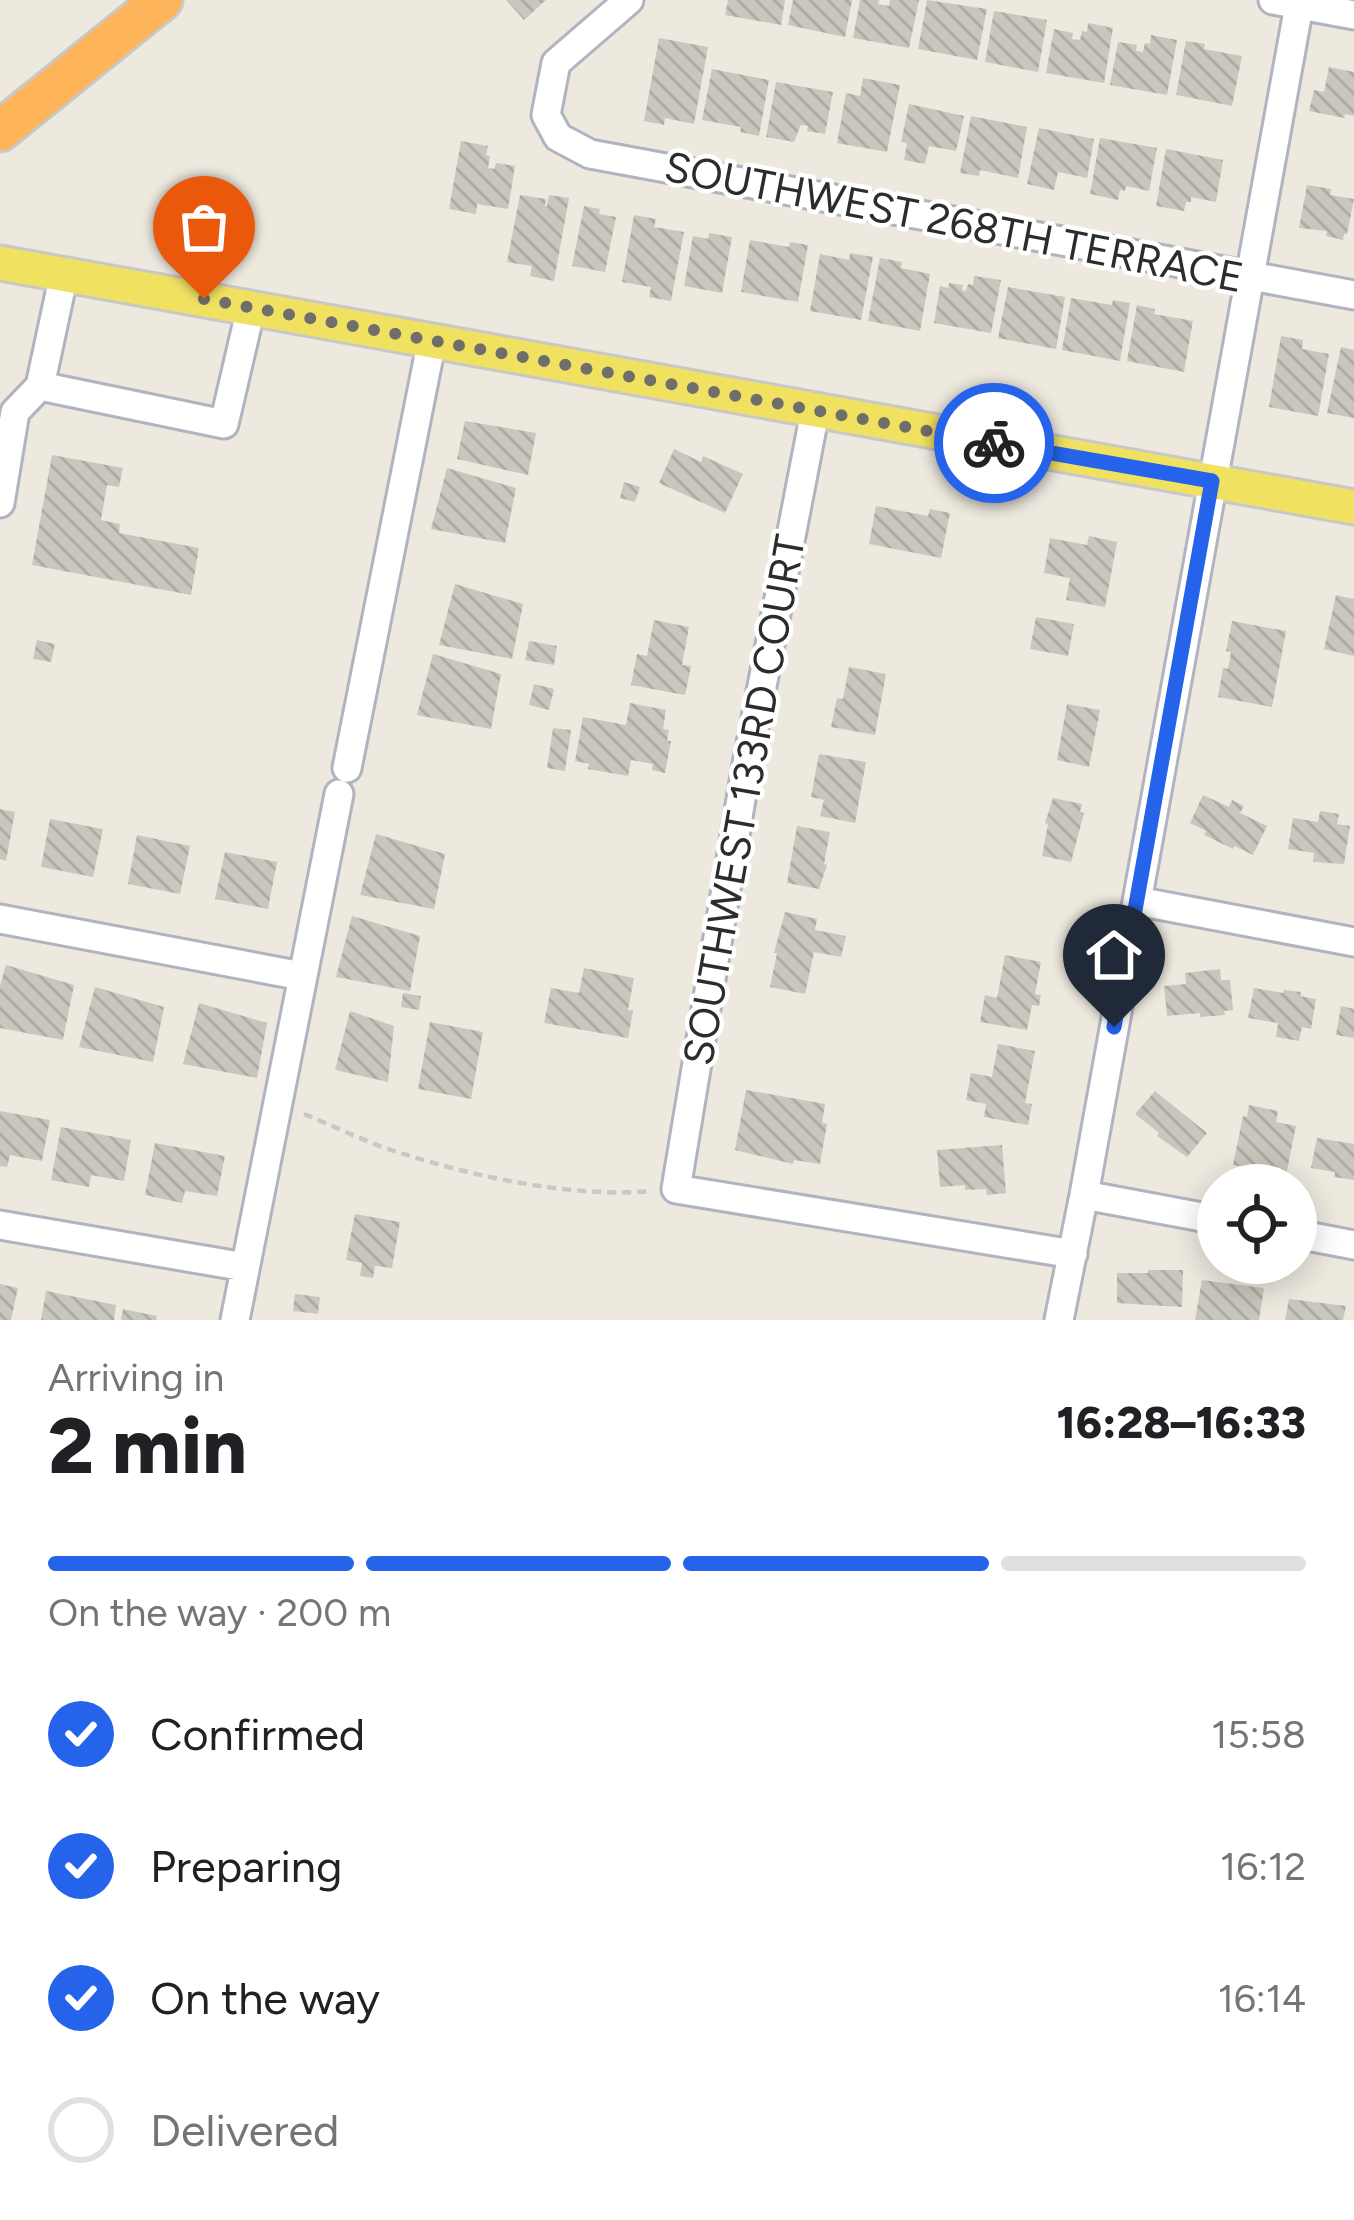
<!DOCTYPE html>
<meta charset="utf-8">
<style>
:root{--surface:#fff;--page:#f6f6f6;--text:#202124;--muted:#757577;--line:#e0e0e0;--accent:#2563eb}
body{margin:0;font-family:Figtree,sans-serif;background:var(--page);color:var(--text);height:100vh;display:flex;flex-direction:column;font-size:45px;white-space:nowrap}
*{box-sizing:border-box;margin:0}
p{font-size:39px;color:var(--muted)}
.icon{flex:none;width:66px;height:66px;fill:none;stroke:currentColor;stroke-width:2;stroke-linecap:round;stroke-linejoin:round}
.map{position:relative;height:1320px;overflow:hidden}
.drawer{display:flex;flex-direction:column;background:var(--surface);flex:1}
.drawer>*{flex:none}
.controls{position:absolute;left:1197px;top:1164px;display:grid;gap:24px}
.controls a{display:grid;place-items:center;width:120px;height:120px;border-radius:50%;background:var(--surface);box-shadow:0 6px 30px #0003;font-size:60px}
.pin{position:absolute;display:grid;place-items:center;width:102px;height:102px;color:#fff;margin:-123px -51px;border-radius:50% 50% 50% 0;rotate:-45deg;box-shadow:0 0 12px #0007}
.pin .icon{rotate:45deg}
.courier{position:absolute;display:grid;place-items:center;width:120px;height:120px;margin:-60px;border:9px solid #2563eb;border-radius:50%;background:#fff;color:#222;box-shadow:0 3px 15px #0007}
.head em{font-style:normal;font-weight:800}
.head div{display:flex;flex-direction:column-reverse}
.head{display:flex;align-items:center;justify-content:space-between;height:204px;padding:0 48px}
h1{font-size:78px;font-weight:800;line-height:90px}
.bar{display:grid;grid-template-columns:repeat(4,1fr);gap:18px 12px;align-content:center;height:144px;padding:0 48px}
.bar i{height:15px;border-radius:9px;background:var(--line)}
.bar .current{background:var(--accent)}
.bar p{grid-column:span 4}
ol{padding:0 48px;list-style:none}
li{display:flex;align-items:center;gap:36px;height:132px}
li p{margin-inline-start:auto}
li .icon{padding:12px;border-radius:50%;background:var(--accent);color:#fff;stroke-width:4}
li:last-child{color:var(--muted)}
li i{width:66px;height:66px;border:6px solid var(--line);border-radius:50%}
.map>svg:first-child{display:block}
</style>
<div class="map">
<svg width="1354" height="1320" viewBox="0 0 1354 1320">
<defs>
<pattern id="building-back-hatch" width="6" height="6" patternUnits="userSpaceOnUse" patternTransform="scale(3)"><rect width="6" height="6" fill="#c9c7bd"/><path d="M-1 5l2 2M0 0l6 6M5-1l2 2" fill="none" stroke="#adaba3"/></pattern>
</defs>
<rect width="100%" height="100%" fill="#eee9df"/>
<path fill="url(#building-back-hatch)" d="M506,0H546L524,20Z
M728,0H785L781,25L725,15Z
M793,0H852L845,37L788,25Z
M860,0H879L878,4L889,6L890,0H919L909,48L853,38Z
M927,0L987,9L977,60L918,49Z
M994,11L1047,20L1038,72L985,62Z
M1088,23L1113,28L1104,83L1046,73L1054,29L1073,33L1072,39L1080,40L1082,31L1087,32Z
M1151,35L1177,40L1167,95L1110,85L1118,42L1137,45L1136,51L1143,52L1145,43L1150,44Z
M659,38L708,47L694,124L665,118L664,125L644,121Z
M1186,41L1205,44L1204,49L1242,56L1232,106L1176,95Z
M1329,67L1354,72V116L1345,114L1344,118L1309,111L1314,90L1324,92Z
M712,69L769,80L759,136L740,132L741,127L702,120Z
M863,78L900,85L887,152L837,143L846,93L860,96Z
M776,82L833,92L825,134L807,131L808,126L801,125L794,142L766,137Z
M909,104L964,116L956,151L929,146L925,164L904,160L907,143L901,142Z
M971,116L1027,127L1018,178L980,170L979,176L960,173Z
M1039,128L1094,139L1087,178L1058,172L1054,190L1027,184Z
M1100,138L1157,148L1149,191L1126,186L1125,191L1120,190L1118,200L1090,194Z
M461,141L488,146L486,155L490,156L488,168L494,169L496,163L515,166L508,209L477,204L476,214L449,209Z
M1166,149L1223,160L1216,202L1191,197V202H1186L1184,211L1156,206Z
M1307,185L1331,189L1330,195L1354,199L1347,234H1344L1343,240L1326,236L1327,231L1299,228Z
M520,195L546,199L545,206H547L549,195L569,198L554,281L530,276L532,266L507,262Z
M584,206L600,209L599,214L616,217L605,272L572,266Z
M634,215L656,219L654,227L684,232L671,301L649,297L651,287L622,282Z
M709,233L732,237L722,293L684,286L693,236L708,239Z
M750,240L789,247L790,242L808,245L798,302L741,292Z
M850,253L873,257L861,320L810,311L820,254L849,260Z
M880,258L902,262L901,268L930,274L920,331L868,321Z
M974,276L1001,280L991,333L934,323L940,286L948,288L949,283L963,285L962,290L966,291L968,284L973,285Z
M1008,287L1065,297L1056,349L998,338Z
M1071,298L1112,305L1113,300L1130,303L1120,361L1062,350Z
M1137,305L1155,309L1154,314L1193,321L1184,372L1127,361Z
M1281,336L1303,340L1302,349L1329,354L1318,416L1269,407Z
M1341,347L1354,350V418L1327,413Z
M465,421L536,433L528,475L457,459Z
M674,449L701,462L703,456L743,474L725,513L659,483Z
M52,455L123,468L119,487L107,485L101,520L120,524L119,533L199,548L191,595L32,565Z
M447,468L516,488L505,543L431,529Z
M624,482L640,487L635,502L620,498Z
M876,506L928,516L930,509L950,513L941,558L869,544Z
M1089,536L1117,542L1105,607L1066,600L1070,578L1044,573L1050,538L1087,545Z
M455,584L523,604L512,659L439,645Z
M1336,595L1354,599V656L1324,649Z
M1036,617L1074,624L1068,656L1030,649Z
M654,620L689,627L682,665L691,666L685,695L631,685L637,654L647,656Z
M1232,621L1286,631L1272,707L1218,697L1223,668L1228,669L1231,652L1226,651Z
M37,640L55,644L51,662L33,659Z
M529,641L557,646L554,665L525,660Z
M433,654L501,674L491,729L417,715Z
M849,667L886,674L875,735L831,727L837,698L843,699Z
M534,684L554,689L549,710L529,705Z
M630,703L666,710L663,729L669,730L667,741H671L665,773L652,770L653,764L631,760L628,776L588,769L589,764L575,761L583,717L626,725Z
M1067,704L1100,710L1089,767L1057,760Z
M553,728L571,730L565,771L547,768Z
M819,754L866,762L855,823L820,816L824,800L811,797Z
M1203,795L1229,807L1232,800L1244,806L1240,813L1267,826L1253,855L1235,846L1233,849L1204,835L1206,831L1190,823Z
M1053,798L1082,804L1080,812L1084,813L1071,862L1042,856L1048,824L1045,823Z
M0,809L15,812L6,861L0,859Z
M1320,811L1339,814L1337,824L1350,826L1344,864L1313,862L1314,853L1288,849L1293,818L1318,822Z
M50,819L103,829L93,877L41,867Z
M797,826L830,832L824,864L827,865L819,889L787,883Z
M376,834L445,854L434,909L360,895Z
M137,835L190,846L180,894L128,884Z
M225,852L277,862L268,909L215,899Z
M785,912L817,919L815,930L846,936L841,957L814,952L805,994L770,987L777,953H774Z
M352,916L420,936L410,991L336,977Z
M1005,955L1041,962L1035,994L1041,995L1039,1006L1032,1005L1027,1030L980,1022L985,995L997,998Z
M6,965L74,985L63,1040L0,1028V986Z
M584,968L634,978L628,1010L633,1011L628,1038L544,1023L551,988L579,993Z
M1220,969L1221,980H1230L1233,1010L1224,1011L1225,1015L1200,1017V1013L1167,1016L1164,986L1186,984L1185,973Z
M95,987L164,1007L153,1062L79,1047Z
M1254,988L1283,993L1284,990L1301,992L1300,996L1316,999L1311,1029L1302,1027L1299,1041L1276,1037L1278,1023L1248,1018Z
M403,993L421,996L419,1010L401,1007Z
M199,1003L267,1023L257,1078L183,1064Z
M1341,1006L1354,1009V1038L1336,1035Z
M350,1011L394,1026L388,1082L335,1070Z
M430,1022L483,1032L471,1099L418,1089Z
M998,1044L1035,1051L1025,1103L1032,1104L1028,1125L984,1117L986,1104L966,1100L971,1073L992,1077Z
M746,1090L825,1104L822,1123L827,1124L820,1164L794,1160L793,1164L735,1150Z
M1155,1091L1207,1133L1187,1157L1157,1136L1159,1133L1135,1114Z
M1249,1105L1278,1111L1276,1122L1296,1126L1286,1175L1233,1165L1243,1116L1247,1117Z
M0,1111L50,1120L42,1161L10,1155L7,1167L0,1166Z
M61,1127L131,1140L124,1181L91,1175L89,1187L51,1180Z
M1317,1138L1354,1144V1180L1334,1177L1335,1172L1311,1168Z
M155,1143L225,1156L217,1196L185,1191L182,1203L145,1195Z
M1002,1145L1006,1193L987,1195L986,1189L965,1190V1185L940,1187L937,1150Z
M355,1214L400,1222L392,1268L375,1266L373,1278L360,1276L362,1263L346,1260Z
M1148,1270H1183L1182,1307L1117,1303V1273H1148Z
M1202,1280L1264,1288L1259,1320H1195Z
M0,1284L18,1288L11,1320H0Z
M46,1291L116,1305L114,1320H41Z
M295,1294L320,1297L318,1314L293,1311Z
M1289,1299L1346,1306L1343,1320H1285Z
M123,1309L157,1316L156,1320H121Z"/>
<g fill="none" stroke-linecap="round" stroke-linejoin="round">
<g stroke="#b2b3c0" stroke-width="33">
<path id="minor" d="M629,0L556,63L546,115L558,137L590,154L1354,295
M1273,0L1354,15
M64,274L40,386L224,424L251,308
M815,412L746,769L676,1189L1073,1254
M0,503L15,412L40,386
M347,768L432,340
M1137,901L1354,942
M0,919L302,976
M1084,1195L1218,1220
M0,1225L245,1267
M1296,1234L1354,1245
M235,1320L339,794
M1059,1320L1084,1195L1300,0"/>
</g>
<g stroke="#c8c8c8" stroke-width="39">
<path id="major" d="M0,263L1354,507"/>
</g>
<g stroke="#c8c8c8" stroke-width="45">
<path id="highway" d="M0,131L162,0"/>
</g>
<path stroke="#c8c8c8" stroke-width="4.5" stroke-dasharray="9 6" stroke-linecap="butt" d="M304,1114C338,1128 372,1145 407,1155C479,1178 577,1198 652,1191"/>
<use href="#minor" stroke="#fff" stroke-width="27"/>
<use href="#major" stroke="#f1e161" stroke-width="33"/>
<use href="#highway" stroke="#feb559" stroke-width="39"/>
</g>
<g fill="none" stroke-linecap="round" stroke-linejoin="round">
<path stroke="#706e6b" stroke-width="12" stroke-dasharray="0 21.6" d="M204,299L994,443"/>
<path stroke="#2563eb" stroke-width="15" d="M994,443L1212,481L1114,1027"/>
</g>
<g text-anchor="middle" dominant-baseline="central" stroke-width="9" stroke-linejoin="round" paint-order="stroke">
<g font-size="42" fill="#2c2c2c" stroke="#fff">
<text transform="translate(954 222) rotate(11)">SOUTHWEST 268TH TERRACE</text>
<text transform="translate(744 800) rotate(-80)">SOUTHWEST 133RD COURT</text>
</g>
</g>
</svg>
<div class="controls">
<a><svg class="icon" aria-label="locate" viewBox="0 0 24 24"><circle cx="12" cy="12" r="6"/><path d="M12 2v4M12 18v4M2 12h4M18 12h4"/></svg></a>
</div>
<div class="pin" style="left:204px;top:299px;background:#ea580c"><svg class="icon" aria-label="bag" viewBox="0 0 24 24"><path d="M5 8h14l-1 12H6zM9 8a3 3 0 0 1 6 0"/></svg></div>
<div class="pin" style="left:1114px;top:1027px;background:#1f2937"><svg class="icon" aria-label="home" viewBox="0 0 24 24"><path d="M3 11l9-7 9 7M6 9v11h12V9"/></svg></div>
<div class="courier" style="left:994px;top:443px"><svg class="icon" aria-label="bike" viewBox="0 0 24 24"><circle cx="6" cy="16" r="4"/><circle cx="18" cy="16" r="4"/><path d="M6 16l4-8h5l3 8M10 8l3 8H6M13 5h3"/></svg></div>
</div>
<section class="drawer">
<div class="head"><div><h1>2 min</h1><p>Arriving in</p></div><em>16:28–16:33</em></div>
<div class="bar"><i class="current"></i><i class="current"></i><i class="current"></i><i></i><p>On the way · 200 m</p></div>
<ol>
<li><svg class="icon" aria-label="check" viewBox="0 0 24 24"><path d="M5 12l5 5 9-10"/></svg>Confirmed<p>15:58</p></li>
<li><svg class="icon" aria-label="check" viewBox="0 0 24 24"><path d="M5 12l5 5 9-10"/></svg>Preparing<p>16:12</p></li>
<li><svg class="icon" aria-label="check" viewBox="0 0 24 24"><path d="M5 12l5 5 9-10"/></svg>On the way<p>16:14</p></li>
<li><i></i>Delivered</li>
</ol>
</section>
